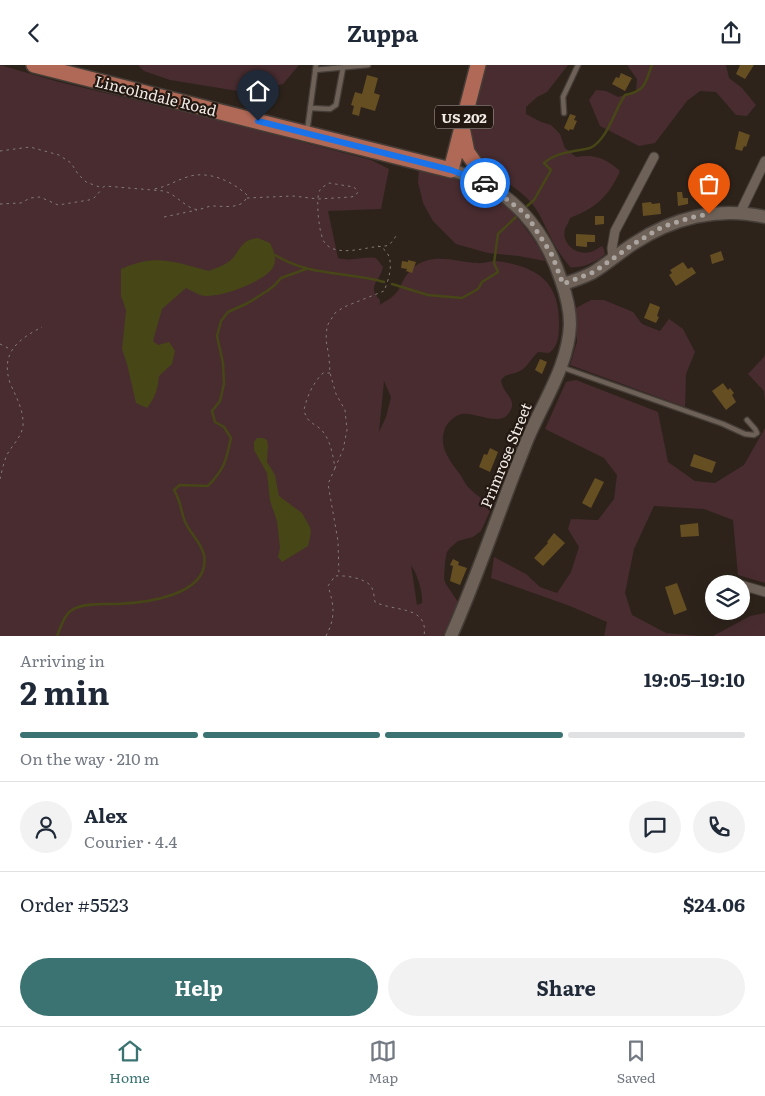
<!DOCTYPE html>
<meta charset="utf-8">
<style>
:root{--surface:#fff;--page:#f2f2f3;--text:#1f2937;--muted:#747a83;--line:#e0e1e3;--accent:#3a7372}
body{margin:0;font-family:Literata,serif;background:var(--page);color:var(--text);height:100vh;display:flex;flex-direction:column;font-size:19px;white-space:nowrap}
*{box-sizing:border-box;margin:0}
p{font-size:16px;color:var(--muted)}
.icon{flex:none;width:28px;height:28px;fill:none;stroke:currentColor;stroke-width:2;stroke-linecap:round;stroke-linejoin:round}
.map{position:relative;height:571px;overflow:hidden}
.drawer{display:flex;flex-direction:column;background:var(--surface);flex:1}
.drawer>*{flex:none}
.tools{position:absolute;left:705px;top:510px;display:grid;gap:10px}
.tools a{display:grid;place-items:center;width:45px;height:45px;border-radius:50%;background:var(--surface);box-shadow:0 5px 20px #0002;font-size:25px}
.pin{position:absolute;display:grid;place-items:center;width:42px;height:42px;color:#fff;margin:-51px -21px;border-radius:50% 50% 50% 0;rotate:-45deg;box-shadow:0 0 5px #0007}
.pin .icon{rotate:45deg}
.courier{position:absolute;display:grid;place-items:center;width:50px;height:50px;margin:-25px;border:4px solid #1a73e8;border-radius:50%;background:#fff;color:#222;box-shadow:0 1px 6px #0007}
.head em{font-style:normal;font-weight:700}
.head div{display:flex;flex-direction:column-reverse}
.head{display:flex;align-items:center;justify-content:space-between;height:85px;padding:0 20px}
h1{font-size:32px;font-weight:700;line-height:38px}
.bar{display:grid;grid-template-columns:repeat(4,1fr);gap:8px 5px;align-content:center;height:60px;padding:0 20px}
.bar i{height:6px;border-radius:4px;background:var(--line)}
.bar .on{background:var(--accent)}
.bar p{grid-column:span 4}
.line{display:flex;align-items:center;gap:12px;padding:0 20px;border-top:1px solid var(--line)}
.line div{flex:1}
.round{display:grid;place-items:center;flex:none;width:52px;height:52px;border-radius:26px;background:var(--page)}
.cta{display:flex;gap:10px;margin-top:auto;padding:10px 20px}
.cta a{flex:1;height:58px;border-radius:30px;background:var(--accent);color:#fff;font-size:20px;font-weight:700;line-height:58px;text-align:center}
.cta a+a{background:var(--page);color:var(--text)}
header{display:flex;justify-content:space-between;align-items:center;height:65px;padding:0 20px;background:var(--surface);font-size:22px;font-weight:700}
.tabs{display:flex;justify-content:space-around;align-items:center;height:70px;border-top:1px solid var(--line);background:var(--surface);font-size:14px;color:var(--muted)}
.tabs a{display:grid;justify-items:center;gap:2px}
.tabs .on{color:var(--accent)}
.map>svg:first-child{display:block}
</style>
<header><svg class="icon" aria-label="back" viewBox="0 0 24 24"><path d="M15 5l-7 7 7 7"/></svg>Zuppa<svg class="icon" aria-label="share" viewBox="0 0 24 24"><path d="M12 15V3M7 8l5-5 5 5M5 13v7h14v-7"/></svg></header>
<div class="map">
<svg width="765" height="571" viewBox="0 0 765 571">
<rect width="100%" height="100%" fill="#2d231b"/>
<path fill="#482c30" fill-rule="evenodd" d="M0,0L59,17L198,50L371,95L389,104L381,144L328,146L338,193C352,197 363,191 376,193L383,202C380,217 366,221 380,235V240C385,236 391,234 395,229C398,227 399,223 401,220C407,207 414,199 428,195C444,191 461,197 477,198C484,199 490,196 496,196C535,201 559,215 559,257C559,269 559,281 549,288L538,287C531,293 528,302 520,306C513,310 506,308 501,315C502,329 519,334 509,348C500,362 475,347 462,349C455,350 448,357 445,363C438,381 449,395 459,408C463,413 465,420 470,424C476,430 484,435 491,441L490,446L481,466L473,472L458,476L450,483L447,487L445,497L444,514L446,519L458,537L443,571H0ZM384,316L391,332L386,352L379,367ZM411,500C417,509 423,526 422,538L417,540Z
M138,0H299L283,19L250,28L170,15L144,6Z
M486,0H568L547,27L537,32L526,42V49L541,57L551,60L560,69L565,83L576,92C595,89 605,93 620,106C609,131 596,143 570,153C569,157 566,161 565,164C561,179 577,191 591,187C594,186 598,183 602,181L604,184L605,189C598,197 580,204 570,202C563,193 556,184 551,173C545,162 541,150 533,140C520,123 501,116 486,101C458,76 478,31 486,0Z
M627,0H726L729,13L742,23L756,40L747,51L736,50L716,27L700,26L687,36L655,78L639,81L600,61L589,35L596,25L606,26L618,32L636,26L637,14Z
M419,105C461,114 495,124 523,160C532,172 540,182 545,196L519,191L488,188L456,179L433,156L423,138L418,117Z
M591,235H604L633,247L642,259L660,266L669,254L683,264L695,287L686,309L685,342L570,300L577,277L576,243Z
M765,288V337L764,326L748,309L764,292Z
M576,315L658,347L668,397L695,416L715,418L744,400L765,363V518L738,510L733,455L704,444L654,441L634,484L625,528L632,550L666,568L700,571H604L607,557L570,541L491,513L494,492L526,509L540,522L557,528L571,507L579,482L568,464L571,454L598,455L614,434L617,410L604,393L545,364L566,317Z
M765,548V571H713L750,551Z"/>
<path fill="#474616" d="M258,173L270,178C274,186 278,196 272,204C261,218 217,235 200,230C195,228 190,225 186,223L162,244L153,276L158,280L169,277L175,286L172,299L159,311C158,324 155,333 147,343L136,338L127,299L122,284L126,245L121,231V204C156,188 174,197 209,206C216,203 225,200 231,195C242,184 240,175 258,173Z
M257,373H263L267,375L268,381L267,397L275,410L279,431L302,448L310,462L311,468L308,481L282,497L278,492L280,483L277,456L270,436L267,408L254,385V377Z"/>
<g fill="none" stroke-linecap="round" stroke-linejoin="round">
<path stroke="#474616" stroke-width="2.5" d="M525,143L534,135L551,105L544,98C554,89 568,87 580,85C584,84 589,84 592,82C608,73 615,44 625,30C646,26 645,18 652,0
M275,190C310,212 347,206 384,217
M392,219L428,230L462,233L478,224L482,217L498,207L494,198L498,169L518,150
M57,571C61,562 64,550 72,545C82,538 106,539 117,539C144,538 211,531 204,490C201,476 188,467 184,454C180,442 181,437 174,425L180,420L208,421C225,403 226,396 231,373L224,362L215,357L212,346L220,336L224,319L223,298L217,271L221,256L228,247L248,238L267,226L275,220L281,213L306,204"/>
</g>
<path fill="#644e22" d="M740,0H754L745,14L736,9Z
M621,8L632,13L625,26L612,19L616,12L619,13Z
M367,10L378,13L374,28L380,30L375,46L361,42L359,51L352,49L354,41L351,40L355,27L362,29Z
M570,49L576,51L574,55L577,56L573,65L570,64L569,66L564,63Z
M739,66L750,70L746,82L744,81L742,86L735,84Z
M703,123L720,125L719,136L701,133Z
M677,127H682L683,133H688V139L678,141Z
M651,137L652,139L660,138L661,149L643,151L642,138Z
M595,151H604V159L595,160Z
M576,169L595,170V177H587V182L576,181Z
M721,186L724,195L712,199L710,190Z
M408,195L416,197L412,208L406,206L407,204L401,203L402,196L408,197Z
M683,197L688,204L692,202L696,208L676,221L669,210L672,208L670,205Z
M650,238L660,242L657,251L659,252L656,258L644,253Z
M540,294L547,297L542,309L535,305Z
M723,318L728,325L730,323L734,328L732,330L736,337L726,345L712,326Z
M522,337L531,340L528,348L520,345Z
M490,383L498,387L490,407L479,402L484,389L487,390Z
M694,389L716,397L712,408L690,401Z
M595,413L604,417L591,443L582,438Z
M698,458L699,471L681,472L680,460Z
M554,468L565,478L543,501L534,493L548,478L547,477Z
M453,494L459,497L458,500L467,503L460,520L450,516L453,501L450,500Z
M677,518L687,545L674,550L665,522Z"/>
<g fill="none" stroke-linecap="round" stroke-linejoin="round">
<g stroke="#453d37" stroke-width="7">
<path id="lane" d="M315,5L368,0
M310,43L330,44L336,40L343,3
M564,48L563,32L578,0
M307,67L316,0
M561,302L723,359L745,369L754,370L757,368L755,364L747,355"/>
</g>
<g stroke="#453d37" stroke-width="11">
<path id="street" d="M740,148L765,96
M613,194L612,183L615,166L654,92
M724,516L736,519
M741,520L765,527"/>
</g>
<g stroke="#453d37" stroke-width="15">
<path id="secondary" d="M563,219C573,216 582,213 592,208C606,200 619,188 633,179C672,153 718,141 765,152
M451,571C480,506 501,439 528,373C543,337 569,299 570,259C570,245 566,229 561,215C543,160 507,121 451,105"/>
</g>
<g stroke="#453d37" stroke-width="18">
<path id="primary" d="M34,0L451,105L478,0
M463,67L467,87L490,120"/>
</g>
<path stroke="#857c76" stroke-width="1" stroke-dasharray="2.5 4" stroke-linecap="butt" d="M0,86L30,82L59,90L71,98L78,109L86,117L102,123L105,121L164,126C175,129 183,140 194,144C201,146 206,141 213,141C223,141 245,145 247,130C232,116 208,105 187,112C175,116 166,122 154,124
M247,133L293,131L318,134L351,132L355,131L358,127L354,122L329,118C326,120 322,122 320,125C315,132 319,172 325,178C335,191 360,184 374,182C379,181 384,182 389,180C392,177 394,174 396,171
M0,139L21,138L30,133L40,132L58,140L89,135L94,133L102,124
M164,152L197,145
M0,279L10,284
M330,308H323C313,318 307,331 304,345C307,360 317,358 324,368C331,378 333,391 335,403L343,385L347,365L345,345L336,329L330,308L329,292L326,275L327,261L335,248L344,242L384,226C390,212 397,188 378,181
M335,403L328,419L338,476L339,511
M0,414C2,406 4,395 8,388C13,379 21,373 23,361C24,345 16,332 10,318C0,287 19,274 42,262
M326,571C336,552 334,540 328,521L335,511C345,510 364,513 371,521C374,526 374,532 375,537C394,547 429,540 424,571"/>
<use href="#lane" stroke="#6d6158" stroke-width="4.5"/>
<use href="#street" stroke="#6d6158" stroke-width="9"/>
<use href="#secondary" stroke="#6d6158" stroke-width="12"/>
<use href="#primary" stroke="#b06956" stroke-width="15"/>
</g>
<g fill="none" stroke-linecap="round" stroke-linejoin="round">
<path stroke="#aca49e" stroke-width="5" stroke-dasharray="0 9" d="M485,118L526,149L552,190L563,219L594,207L632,180L662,162L693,152L709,149"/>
<path stroke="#1a73e8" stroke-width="6" d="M258,56L451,105L485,118"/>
</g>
<g text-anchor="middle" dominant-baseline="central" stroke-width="4.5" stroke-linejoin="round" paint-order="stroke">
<rect fill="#231912" stroke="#b3aba6" stroke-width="1" x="435" y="40.5" width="58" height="23" rx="4"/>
<g font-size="14" font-weight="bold" fill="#f1eae5">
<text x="464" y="52">US 202</text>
</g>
<g font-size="15" fill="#f1eae5" stroke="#231912">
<text transform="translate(156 30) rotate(14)">Lincolndale Road</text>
<text transform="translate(505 390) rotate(-68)">Primrose Street</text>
</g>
</g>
</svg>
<div class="tools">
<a><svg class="icon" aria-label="layers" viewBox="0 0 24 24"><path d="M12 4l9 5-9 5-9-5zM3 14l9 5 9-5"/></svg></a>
</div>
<div class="pin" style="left:709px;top:149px;background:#ea580c"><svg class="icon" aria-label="bag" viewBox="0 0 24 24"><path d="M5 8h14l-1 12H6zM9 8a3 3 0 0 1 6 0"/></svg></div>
<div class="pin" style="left:258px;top:56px;background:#1f2937"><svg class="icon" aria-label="home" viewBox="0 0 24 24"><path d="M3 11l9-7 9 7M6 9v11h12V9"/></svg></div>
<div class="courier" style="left:485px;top:118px"><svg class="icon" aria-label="car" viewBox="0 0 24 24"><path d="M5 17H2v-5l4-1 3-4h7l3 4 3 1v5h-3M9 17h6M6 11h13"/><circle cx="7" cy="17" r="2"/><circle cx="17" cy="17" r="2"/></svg></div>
</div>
<section class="drawer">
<div class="head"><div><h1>2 min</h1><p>Arriving in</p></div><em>19:05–19:10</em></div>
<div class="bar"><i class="on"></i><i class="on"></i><i class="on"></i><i></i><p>On the way · 210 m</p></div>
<div class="line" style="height:90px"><a class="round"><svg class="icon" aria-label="person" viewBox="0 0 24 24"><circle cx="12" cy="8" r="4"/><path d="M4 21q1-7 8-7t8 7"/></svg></a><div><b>Alex</b><p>Courier · 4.4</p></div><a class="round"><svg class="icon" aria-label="chat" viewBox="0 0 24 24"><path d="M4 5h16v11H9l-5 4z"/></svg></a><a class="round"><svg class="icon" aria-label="phone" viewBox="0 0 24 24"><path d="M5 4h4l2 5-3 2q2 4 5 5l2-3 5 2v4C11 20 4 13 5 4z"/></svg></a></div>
<div class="line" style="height:65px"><div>Order #5523</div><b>$24.06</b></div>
<div class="cta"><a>Help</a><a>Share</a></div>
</section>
<nav class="tabs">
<a class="on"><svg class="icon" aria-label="home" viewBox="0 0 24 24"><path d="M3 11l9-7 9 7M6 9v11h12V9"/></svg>Home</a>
<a><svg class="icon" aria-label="map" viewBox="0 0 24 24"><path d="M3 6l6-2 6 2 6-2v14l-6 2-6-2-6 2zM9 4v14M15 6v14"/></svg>Map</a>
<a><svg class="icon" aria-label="saved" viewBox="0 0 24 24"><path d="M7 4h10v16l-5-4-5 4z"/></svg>Saved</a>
</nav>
